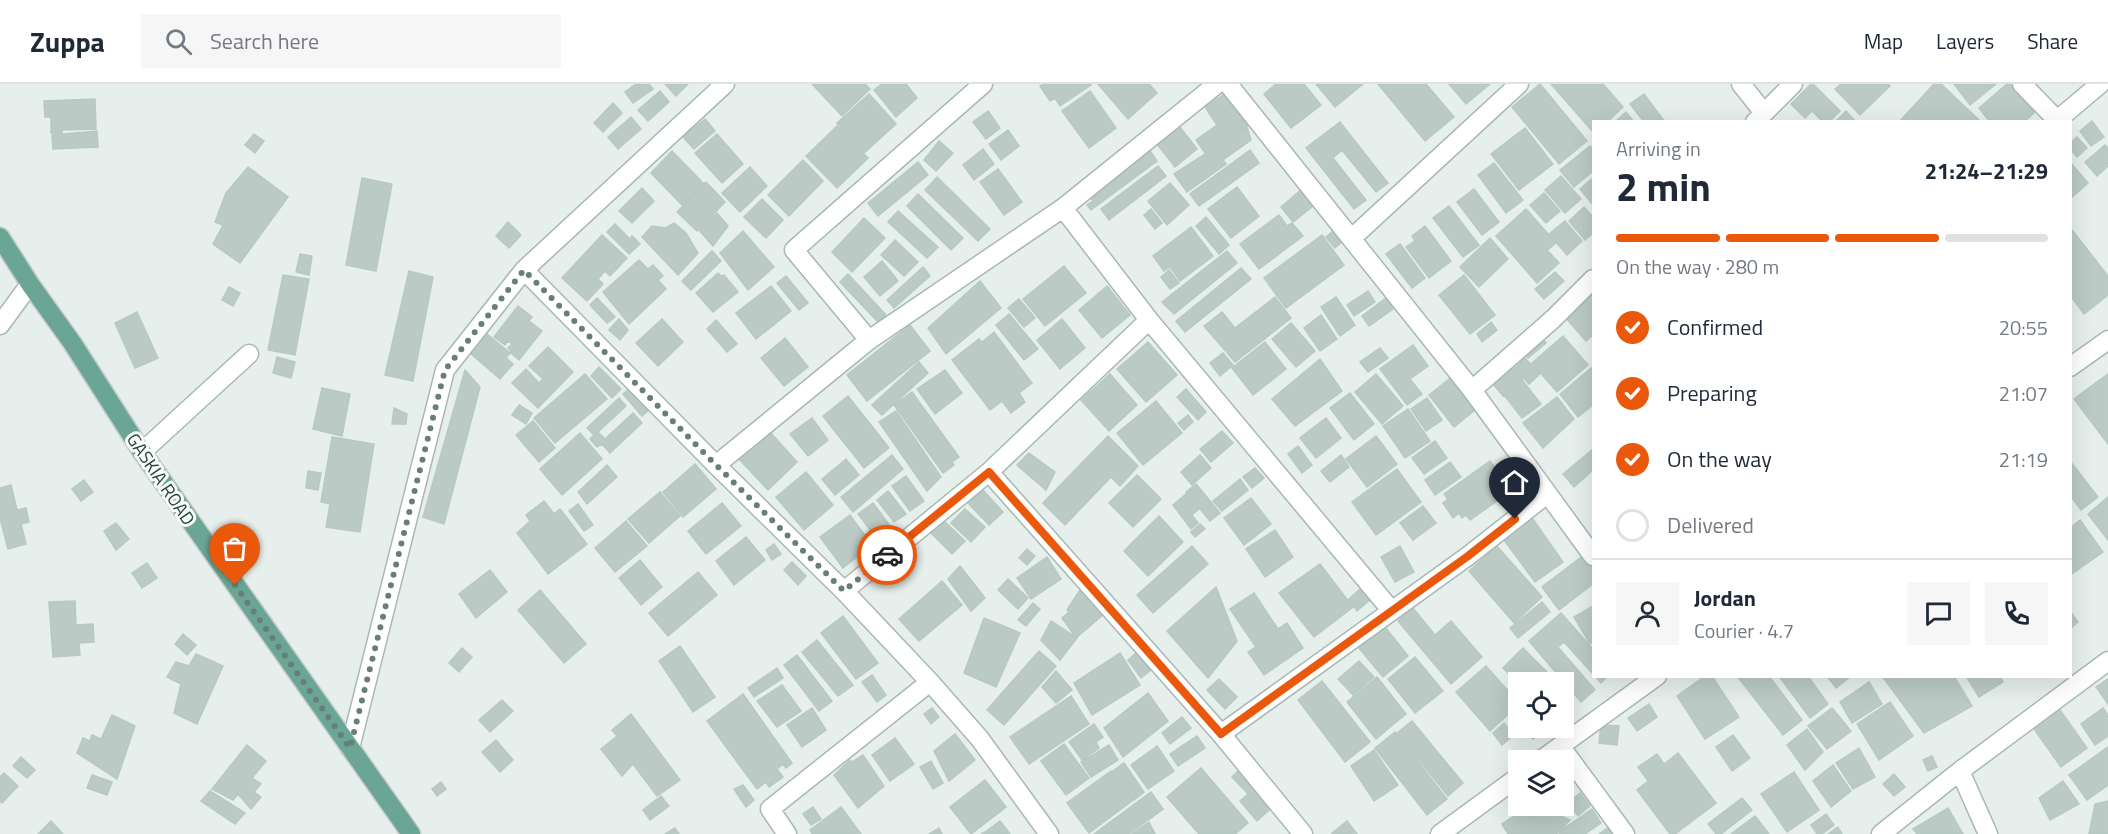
<!DOCTYPE html>
<meta charset="utf-8">
<style>
:root{--surface:#fff;--page:#f6f6f7;--text:#1f2937;--muted:#747a83;--line:#e0e1e3;--accent:#ea580c}
body{margin:0;font-family:"Titillium Web",sans-serif;background:var(--page);color:var(--text);height:100vh;display:flex;flex-direction:column;font-size:22px;white-space:nowrap}
*{box-sizing:border-box;margin:0}
p{font-size:20px;color:var(--muted)}
.icon{flex:none;width:33px;height:33px;fill:none;stroke:currentColor;stroke-width:2;stroke-linecap:round;stroke-linejoin:round}
.map{position:relative;flex:1;overflow:hidden}
.sheet{position:absolute;left:1592px;top:36px;width:480px;height:558px;display:flex;flex-direction:column;background:var(--surface);border-radius:0px;box-shadow:0 6px 24px #0002}
.sheet>*{flex:none}
.tools{position:absolute;left:1508px;top:588px;display:grid;gap:12px}
.tools a{display:grid;place-items:center;width:66px;height:66px;border-radius:0px;background:var(--surface);box-shadow:0 6px 24px #0002;font-size:30px}
.pin{position:absolute;display:grid;place-items:center;width:51px;height:51px;color:#fff;margin:-62px -26px;border-radius:50% 50% 50% 0;rotate:-45deg;box-shadow:0 0 6px #0007}
.pin .icon{rotate:45deg}
.courier{position:absolute;display:grid;place-items:center;width:60px;height:60px;margin:-30px;border:4px solid #ea580c;border-radius:50%;background:#fff;color:#222;box-shadow:0 2px 8px #0007}
.overview em{font-style:normal;font-weight:700}
.overview div{display:flex;flex-direction:column-reverse}
.overview{display:flex;align-items:center;justify-content:space-between;height:102px;padding:0 24px}
h1{font-size:39px;font-weight:700;line-height:45px}
.bar{display:grid;grid-template-columns:repeat(4,1fr);gap:9px 6px;align-content:center;height:72px;padding:0 24px}
.bar i{height:8px;border-radius:4px;background:var(--line)}
.bar .on{background:var(--accent)}
.bar p{grid-column:span 4}
.line{display:flex;align-items:center;gap:15px;padding:0 24px;border-top:2px solid var(--line)}
.line div{flex:1}
.round{display:grid;place-items:center;flex:none;width:63px;height:63px;border-radius:0px;background:var(--page)}
ol{padding:0 24px;list-style:none}
li{display:flex;align-items:center;gap:18px;height:66px}
li p{margin-inline-start:auto}
li .icon{padding:6px;border-radius:50%;background:var(--accent);color:#fff;stroke-width:4}
li:last-child{color:var(--muted)}
li i{width:33px;height:33px;border:3px solid var(--line);border-radius:50%}
header{display:flex;align-items:center;gap:36px;box-sizing:border-box;height:84px;padding:0 30px;background:var(--surface);border-bottom:2px solid var(--line)}
header strong{font-size:28px}
nav{display:flex;gap:33px;margin-inline-start:auto;font-size:21px}
.search{width:420px;height:54px;background:var(--page);display:flex;align-items:center;gap:15px;box-sizing:border-box;padding:0 21px;border-radius:0px;color:var(--muted);font-size:22px}
.map>svg:first-child{display:block}
</style>
<header>
<strong>Zuppa</strong>
<div class="search"><svg class="icon" aria-label="search" viewBox="0 0 24 24"><circle cx="10" cy="10" r="6"/><path d="M15 15l6 6"/></svg>Search here</div>
<nav><a>Map</a><a>Layers</a><a>Share</a></nav>
</header>
<div class="map">
<svg width="2108" height="750" viewBox="0 0 2108 750">
<rect width="100%" height="100%" fill="#e6efeb"/>
<path fill="#bbcac4" stroke="#b8c9c2" stroke-width="1.5" d="M636,0H649L653,5L633,19L625,8Z
M665,0H688L676,12Z
M812,0H865L870,5L842,32Z
M882,0H906L917,14L896,33L874,6Z
M1044,0H1090L1091,1L1060,22L1055,14L1050,17L1040,2Z
M1098,0H1149L1157,9L1128,35Z
M1276,0H1304L1321,21L1291,44L1264,10Z
M1316,0H1363L1335,23Z
M1378,0H1426L1454,33L1425,57Z
M1449,0H1490L1466,20Z
M1540,0L1587,57L1559,80L1512,23Z
M1551,0H1603L1623,23L1607,38H1593V48Z
M1811,0H1813L1840,27L1829,38H1823L1812,27L1805,34L1791,20Z
M1841,0H1888L1890,2L1860,31L1835,5Z
M1934,0H1941L1981,38H1899Z
M1954,0H1996L1970,21Z
M2007,0H2010L2035,28L2024,38H1990L1979,24Z
M660,7L669,18L648,37L638,26Z
M1090,7L1116,44L1089,64L1062,27Z
M1226,9L1247,41L1205,69L1196,56L1217,41L1205,23Z
M869,10L896,40L863,70L837,39Z
M1644,10L1665,38H1644L1630,20Z
M95,15L96,45L62,46V49H51V33H45L44,17Z
M613,19L622,29L603,48L594,39Z
M988,27L1000,44L986,55L973,38Z
M1846,27L1856,38H1835Z
M1626,28L1634,38H1615Z
M631,33L641,45L618,65L608,53Z
M705,35L715,47L694,65L683,53Z
M2092,37L2104,53L2091,62L2080,47Z
M1340,38L1388,99L1376,108L1342,66L1333,74L1366,116L1354,125L1306,64Z
M837,42L868,74L837,104L806,72Z
M1179,42L1197,65L1175,83L1157,60Z
M1247,43L1251,56L1223,76L1226,80L1187,108L1174,90Z
M1525,44L1553,80L1519,106L1491,70Z
M1008,46L1019,62L1001,76L989,60Z
M97,47L98,63L53,65L52,51Z
M254,50L264,57L255,69L245,61Z
M717,50L743,80L722,99L695,69Z
M2077,53L2087,64L2077,73L2070,65V59Z
M939,57L953,69L936,87L924,76Z
M2105,61L2108,64V82L2097,92L2085,78Z
M1590,62L1593,65V87L1574,103L1560,86Z
M1148,64L1157,77L1091,126L1087,121L1093,117L1089,111Z
M983,65L994,80L974,96L963,81Z
M1250,66L1259,79L1199,122L1190,110Z
M672,67L704,100L682,121L651,89Z
M803,76L823,97L789,132L768,111Z
M918,78L928,91L878,132L868,119Z
M2070,78L2088,99L2070,115Z
M1494,79L1523,116L1506,129L1478,91Z
M1158,82L1166,92L1109,136L1101,125Z
M248,83L288,113L240,179L213,160L223,141L215,138L226,109Z
M750,83L767,102L740,128L722,109Z
M998,85L1022,118L1004,131L980,98Z
M1561,92L1581,115L1565,129L1545,106Z
M937,93L990,145L978,157L925,106Z
M362,94L392,100L376,187L346,181Z
M1593,94V121L1580,105Z
M706,98L725,118L697,147L677,128Z
M1170,99L1189,121L1167,141L1148,117Z
M1237,103L1259,132L1231,154L1208,125Z
M1304,103L1317,119L1293,138L1281,123Z
M642,104L654,117L632,139L619,127Z
M1474,105L1499,138L1482,151L1457,118Z
M1544,109L1560,127L1546,139L1530,121Z
M918,110L963,154L951,166L907,122Z
M762,115L783,136L766,154L744,133Z
M1449,122L1479,161L1463,173L1433,134Z
M1584,123L1593,133V149L1585,156L1569,137Z
M1151,125L1162,139L1155,145L1144,131Z
M1526,125L1556,159L1547,166L1559,179L1537,199L1496,152Z
M898,127L938,163L927,174L888,138Z
M717,129L728,142L713,162L699,146Z
M1279,131L1287,142L1292,139L1303,152L1259,185L1240,160Z
M1206,133L1229,161L1219,170L1196,142Z
M864,134L885,154L852,188L832,168Z
M1565,137L1582,157L1567,171L1549,150Z
M508,138L521,151L509,164L496,152Z
M674,139L686,149L698,169L678,191L642,153L652,142L666,144Z
M615,140L630,155L632,152L640,160L629,170L607,148Z
M1425,142L1451,177L1429,194L1406,163L1415,157L1412,152Z
M1191,143L1213,172L1180,197L1170,183L1164,187L1153,172Z
M1335,145L1344,156L1335,164L1326,153Z
M2072,146L2108,192V211L2084,230L2070,211V147Z
M743,147L774,183L748,206L720,169Z
M602,151L627,174L610,192L605,187L598,195L603,200L587,217L562,194Z
M1322,151L1344,181L1286,224L1264,194Z
M1490,154L1508,175L1479,203L1460,183Z
M895,156L918,178L904,192L881,171Z
M1400,160L1425,194L1412,204L1386,170Z
M712,167L721,177L691,206L682,197Z
M1227,167L1237,179L1174,230L1162,218Z
M300,170L312,172L309,191L296,188Z
M639,176L648,185L653,181L663,192L658,196L666,205L629,240L603,208Z
M882,177L898,197L880,212L864,193Z
M1064,182L1086,209L1045,242L1023,215Z
M923,183L930,192L894,224L887,216Z
M1241,184L1251,195L1185,248L1176,237Z
M1169,186L1179,199L1170,205L1161,193Z
M409,187L433,193L413,297L385,291Z
M1555,188L1564,197L1544,215L1535,205Z
M718,189L721,192L724,191L738,208L713,228L696,209Z
M848,190L886,231L878,238L840,198Z
M283,191L309,195L295,271L268,266Z
M1464,191L1495,231L1470,250L1439,211Z
M786,192L808,219L799,226L777,199Z
M980,197L1001,224L946,270L928,244Z
M771,202L791,227L756,255L736,229Z
M1107,202L1130,231L1102,254L1079,226Z
M229,203L240,209L233,222L222,216Z
M1368,207L1375,218L1354,232L1347,221Z
M1591,211L1593,214V251L1586,257L1565,233Z
M1275,213L1291,234L1235,278L1204,242L1222,228L1235,244Z
M1336,213L1355,241L1340,252L1321,223Z
M597,214L615,233L607,239L590,221Z
M1386,214L1393,225L1369,242L1362,232Z
M1019,215L1035,234L1024,243L1008,224Z
M518,222L532,233L529,237L542,247L519,276L510,268L511,267L508,264L512,260L508,257L505,261L494,253Z
M137,228L158,274L135,284L115,239Z
M1009,230L1038,265L1024,276L996,241Z
M1321,231L1337,255L1320,267L1304,244Z
M619,235L628,246L620,256L609,246Z
M662,235L683,258L658,282L636,259Z
M1062,235L1085,264L1060,285L1037,256Z
M716,236L737,260L727,268L707,245Z
M1491,238L1497,246L1482,258L1477,250Z
M1291,239L1315,267L1296,283L1272,255Z
M910,241L930,267L867,317L847,291Z
M994,248L1032,299L1019,309L1025,318L1011,329L1002,317L990,326L952,276L979,255L982,258Z
M487,250L510,269L506,274L513,280L500,295L470,269Z
M1540,252L1546,259L1528,274L1522,267Z
M1563,252L1588,281L1557,308L1532,279Z
M785,254L808,283L784,302L761,274Z
M1148,258L1177,291L1146,318L1117,285Z
M1265,258L1286,285L1253,311L1232,284Z
M1413,261L1428,282L1410,295L1422,310L1407,321L1380,285Z
M548,263L573,288L538,324L512,299L526,285L539,299L543,295L529,282Z
M1380,264L1388,274L1368,288L1360,278Z
M1223,269L1233,281L1220,292L1210,279Z
M277,273L295,278L291,294L273,289Z
M1525,274L1540,290L1529,300L1515,284Z
M1320,275L1342,307L1295,342L1272,315Z
M919,278L928,289L882,331L872,321Z
M599,283L621,305L612,314L591,292Z
M1514,284L1523,295L1503,312L1494,301Z
M1591,284L1593,287V321L1578,333L1560,310Z
M465,286L480,303L444,440L423,433Z
M945,286L962,309L935,330L917,305Z
M585,290L607,315L555,359L534,334Z
M1110,290L1137,321L1109,347L1081,316Z
M1376,290L1403,322L1382,340L1355,308Z
M2108,290V360L2074,315Z
M1454,291L1479,323L1454,343L1429,311Z
M1523,297L1541,320L1522,334L1504,311Z
M631,303L649,326L642,332L623,310Z
M322,304L350,310L342,352L313,345Z
M1186,305L1206,328L1198,336L1177,313Z
M912,308L959,373L952,378L954,381L943,389L894,321Z
M1350,309L1374,340L1354,356L1330,324Z
M848,312L889,364L864,384L823,332Z
M1557,313L1574,335L1543,364L1523,339Z
M619,314L626,322L598,348L605,355L633,329L642,339L610,369L602,360L597,363L590,355L594,351L587,344Z
M1427,314L1442,336L1426,347L1411,325Z
M1156,317L1182,349L1143,381L1117,349Z
M519,321L532,329L526,340L512,331Z
M394,324L407,330L406,340H392Z
M1408,325L1430,357L1405,374L1383,342Z
M896,327L941,393L927,407L879,338Z
M1188,331L1193,338L1184,346L1178,339Z
M812,334L828,356L808,372L790,350Z
M1326,334L1341,354L1316,374L1300,354Z
M533,337L555,364L539,378L516,351Z
M769,347L797,378L768,406L738,374Z
M1222,347L1233,359L1211,378L1200,365Z
M580,349L602,375L562,411L540,385Z
M1108,352L1138,382L1120,402L1111,393L1065,441L1043,419Z
M1376,352L1397,380L1367,403L1346,375Z
M332,353L374,360L360,448L326,443L330,420L321,418Z
M1435,357L1447,374L1424,390L1412,374Z
M1298,362L1312,381L1302,389L1288,370Z
M1593,365V386L1574,403L1563,390Z
M1029,369L1055,388L1046,406L1017,381Z
M892,371L903,385L853,428L841,413Z
M1200,371L1211,384L1192,401L1181,388Z
M1341,371L1349,383L1330,398L1321,387Z
M846,375L859,391L835,411L822,395Z
M1490,377L1511,407L1470,436L1466,431L1462,434L1459,429L1453,434L1443,419L1448,415L1444,410Z
M2070,377L2098,413L2081,426L2070,411Z
M1450,378L1461,393L1435,411L1425,396Z
M695,380L716,405L683,433L663,408Z
M607,381L617,393L587,420L578,408Z
M1255,384L1264,394L1252,404L1243,393Z
M1397,385L1421,418L1376,451L1352,418Z
M308,387L321,389L318,406L306,404Z
M806,388L833,421L804,446L776,413Z
M1137,391L1161,415L1133,443L1109,419Z
M906,392L924,417L910,427L892,402Z
M1240,395L1248,406L1222,427L1213,417Z
M84,396L93,408L81,417L72,405Z
M1196,400L1220,429L1210,437L1186,408Z
M11,401L17,426L26,424L29,438L21,440L26,460L8,465L0,434V404Z
M982,405L1003,428L989,441L968,419Z
M888,407L906,430L894,438L877,416Z
M660,408L680,432L649,459L628,435Z
M1186,410L1199,425L1192,431L1198,439L1191,445L1173,421Z
M2108,413V456L2088,430Z
M1251,414L1271,440L1244,461L1224,434Z
M544,417L554,430L560,425L587,460L548,490L517,449L530,437L526,431Z
M722,419L741,442L706,470L688,447Z
M873,419L891,443L876,454L858,430Z
M578,420L593,441L584,447L569,427Z
M1423,422L1436,439L1413,456L1400,439Z
M965,425L985,443L971,458L951,439Z
M850,431L872,461L843,484L820,453Z
M1530,431L1563,478L1535,498L1501,452Z
M1159,432L1183,458L1148,492L1124,467Z
M943,436L965,457L952,470L931,449Z
M2080,436L2103,468L2070,491V444Z
M626,437L647,462L615,488L595,464Z
M116,439L129,455L116,466L104,447Z
M1200,440L1205,445L1195,453L1191,448Z
M1275,446L1293,473L1265,493L1246,465Z
M746,453L765,476L734,501L716,477Z
M774,460L781,470L772,476L766,466Z
M1495,460L1542,513L1514,539L1469,487L1490,468L1488,466Z
M1192,462L1208,480L1153,529L1137,511Z
M1400,462L1414,488L1395,498L1381,473Z
M1027,465L1035,472L1027,481L1019,474Z
M1584,471L1593,482V500L1559,526L1542,503Z
M1047,473L1061,495L1031,515L1017,494Z
M640,476L662,503L641,521L619,494Z
M792,478L806,492L798,501L784,486Z
M147,479L157,494L142,504L132,489Z
M1320,480L1353,523L1314,553L1279,509Z
M960,482L985,514L971,527L948,495Z
M490,486L507,508L476,534L459,510Z
M698,488L717,511L668,552L649,529Z
M1008,495L1028,514L1018,525L998,506Z
M942,497L962,521L919,557L899,535Z
M1216,503L1237,557L1208,594L1167,547Z
M1361,504L1370,516L1357,527L1349,515Z
M540,506L586,560L564,579L518,526Z
M1080,506L1104,530L1076,554L1062,534L1069,528L1067,526Z
M1254,509L1278,545L1287,539L1303,564L1264,591L1248,568L1256,563L1230,525Z
M75,517L76,541L93,540L94,558L79,559L80,571L53,573L49,518Z
M1542,518L1550,528L1518,554L1510,544Z
M1033,519L1040,525L1026,542L1018,536Z
M1593,522V558L1590,560L1574,533Z
M1413,524L1435,551L1451,537L1482,573L1451,600L1398,537Z
M2070,527L2078,538L2070,545Z
M1561,529L1593,565V590L1564,558L1558,563L1595,606L1581,618L1529,557Z
M843,532L878,579L856,595L821,549Z
M984,534L1020,549L996,603L964,589Z
M1051,537L1077,554L1060,576L1041,556Z
M1385,543L1408,572L1383,593L1359,564Z
M183,550L196,561L187,571L175,560Z
M817,556L853,601L838,612L802,568Z
M680,562L715,613L693,628L659,577Z
M462,564L472,573L459,588L449,579Z
M1523,564L1557,598L1518,599L1503,584Z
M1039,567L1056,582L1004,641L987,626Z
M1120,569L1140,601L1092,631L1074,599Z
M1136,569L1151,586L1141,594L1128,576Z
M196,570L223,582L197,640L174,629L181,600L167,593L176,578L189,582Z
M797,571L832,617L819,627L784,581Z
M1415,573L1443,607L1415,629L1388,595Z
M1359,577L1374,593L1353,611L1338,595Z
M1486,582L1516,616L1510,621L1514,625L1490,647L1456,608Z
M777,584L783,594L754,613L748,604Z
M1056,587L1072,606L1056,619L1042,603Z
M872,591L886,611L877,618L862,598Z
M1595,592H1608L1601,599Z
M1705,592H1712L1739,633L1705,655L1677,612Z
M1737,592H1769L1802,636L1783,651Z
M1779,592H1808L1828,620L1810,634Z
M1827,592H1851L1836,604Z
M1882,592H1954L1972,622L1924,649Z
M1966,592H2000L2003,598L1979,613Z
M1377,593L1406,630L1376,655L1347,618Z
M1219,595L1237,613L1225,625L1207,606Z
M2108,595V620L2096,603Z
M1322,597L1370,658L1345,678L1298,616Z
M1869,598L1882,620L1852,639L1840,618Z
M782,601L801,627L777,643L757,617Z
M1148,609L1168,637L1123,673L1104,644Z
M743,610L792,679L786,684L783,680L777,685L783,693L769,703L766,698L757,705L707,637Z
M1071,612L1089,640L1029,680L1010,653Z
M502,616L513,627L490,648L479,636Z
M1890,618L1913,652L1879,676L1857,640Z
M1649,620L1657,633L1637,647L1628,634Z
M812,624L826,646L802,663L787,641Z
M932,624L939,633L931,640L924,630Z
M1832,624L1851,647L1827,665L1808,642Z
M2103,624L2108,631V652L2095,661L2081,640Z
M2060,626L2087,664L2061,683L2034,645Z
M631,630L680,696L657,712L633,680L622,692L601,665L617,652L612,646Z
M112,631L135,642L117,695L77,669L83,654L90,657L92,651L101,655Z
M1182,633L1191,644L1170,660L1162,649Z
M1412,637L1463,699L1448,712L1397,649Z
M1504,639L1514,651L1502,661L1493,649Z
M1094,640L1103,653L1096,658L1099,664L1082,676L1069,658Z
M1601,641L1619,642L1617,661L1599,659Z
M1524,644H1540L1543,647L1533,655Z
M1807,645L1823,668L1805,686L1787,661Z
M1395,648L1447,715L1427,731L1375,664Z
M955,650L975,676L949,697L934,667Z
M1733,651L1750,674L1732,687L1716,663Z
M1197,652L1205,664L1178,682L1170,670Z
M895,654L914,680L890,697L872,671Z
M496,656L513,676L500,688L482,668Z
M1064,660L1089,694L1066,711L1041,677Z
M247,661L266,677L252,694L261,700L254,708L261,713L251,725L238,710L233,716L212,705Z
M1109,661L1118,676L1091,693L1081,678Z
M1157,662L1174,687L1148,705L1131,681Z
M2108,663V701L2087,716L2069,691Z
M1859,664L1875,693L1853,705L1836,679Z
M1374,666L1398,701L1374,717L1351,682Z
M1678,669L1716,719L1675,750H1670L1637,706L1648,697L1638,683L1657,670L1664,680Z
M863,671L884,702L858,724L834,691L850,676L852,678Z
M1932,672L1937,683L1928,687L1923,676Z
M21,673L35,686L27,694L13,682Z
M931,677L943,699L933,705L920,683Z
M1124,679L1144,708L1134,716L1113,687Z
M1833,681L1851,707L1831,723L1813,697Z
M1242,683L1261,703L1251,713L1232,693Z
M1201,684L1248,739L1235,750H1199L1167,713Z
M1111,687L1133,716L1089,749L1067,719Z
M1794,688L1819,726L1787,748L1761,710Z
M4,689L18,702L2,719L0,717V693Z
M1894,690L1905,703L1894,712L1883,700Z
M92,691L112,698L107,711L87,704Z
M985,696L1006,723L971,750L950,723Z
M2063,697L2079,720L2050,736L2039,714Z
M441,698L446,705L437,712L432,705Z
M743,701L754,716L746,723L734,705Z
M1263,704L1277,719L1257,737L1240,717L1248,710L1251,714Z
M210,707L245,729L235,740L201,717Z
M1151,708L1163,725L1129,750H1094Z
M1580,709L1590,722L1578,732L1568,719Z
M661,712L669,722L650,736L643,726Z
M1742,714L1752,726L1721,750H1716L1708,740Z
M1563,716L1569,726L1561,732L1570,736L1557,750H1508L1502,740L1514,732L1509,724L1518,719V722H1563Z
M2108,717V750H2089L2095,720Z
M813,723L821,735L811,741L803,730Z
M841,723L861,750H812L810,746Z
M1948,724L1963,750H1917L1913,745Z
M1592,725L1601,739L1585,750H1560L1559,748Z
M1826,730L1834,741L1822,750H1817L1811,741Z
M1755,732L1769,750H1731Z
M51,737L63,750H38Z
M1000,737L1010,750H981L985,748Z
M1347,737L1357,750H1332V749Z
M1149,738L1155,750H1132Z
M1609,743L1613,750H1599Z
M1838,743L1842,750H1828Z
M675,744L679,750H665Z
M939,744L942,750H929Z"/>
<g fill="none" stroke-linecap="round" stroke-linejoin="round">
<g stroke="#a8b8b2" stroke-width="21">
<path id="minor" d="M1228,0L1472,306L1593,472
M1741,0L1764,29
M2022,0L2057,36
M1755,38L1793,0
M2055,38L2100,0
M1063,124L1149,236L1391,526
M1352,154L1519,0
M524,186L716,381L844,507L930,598L980,655L1049,750
M0,241L30,200
M869,256L794,166L983,0
M2070,283L2108,256
M1472,306L1553,235L1593,195
M142,368L249,270
M716,381L869,256L1063,124L1217,0
M989,388L1221,650L1303,750
M844,507L989,388L1149,236
M1221,650L1468,472L1547,410
M1561,663L1625,750
M350,664L445,286L524,186L725,0
M1541,676L1657,592
M1960,687L1988,750
M787,750L770,725L930,598
M1440,750L1518,693
M1881,750L1960,687L2108,577"/>
</g>
<g stroke="#c2cac8" stroke-width="21">
<path id="major" d="M0,153L30,200L73,260L142,368L411,750"/>
</g>
<use href="#minor" stroke="#fff" stroke-width="18"/>
<use href="#major" stroke="#6aa596" stroke-width="18"/>
</g>
<g fill="none" stroke-linecap="round" stroke-linejoin="round">
<path stroke="#687f78" stroke-width="6" stroke-dasharray="0 10.8" d="M235,501L350,664L445,286L524,186L716,381L844,507L887,471"/>
<path stroke="#ea580c" stroke-width="8" d="M887,471L989,388L1221,650L1468,472L1515,435"/>
</g>
<g text-anchor="middle" dominant-baseline="central" stroke-width="6" stroke-linejoin="round" paint-order="stroke">
<g font-size="18" fill="#24423a" stroke="#f7fbf9">
<text transform="translate(161 395) rotate(56)">GASKIA ROAD</text>
</g>
</g>
</svg>
<div class="tools">
<a><svg class="icon" aria-label="locate" viewBox="0 0 24 24"><circle cx="12" cy="12" r="6"/><path d="M12 2v4M12 18v4M2 12h4M18 12h4"/></svg></a>
<a><svg class="icon" aria-label="layers" viewBox="0 0 24 24"><path d="M12 4l9 5-9 5-9-5zM3 14l9 5 9-5"/></svg></a>
</div>
<div class="pin" style="left:235px;top:501px;background:#ea580c"><svg class="icon" aria-label="bag" viewBox="0 0 24 24"><path d="M5 8h14l-1 12H6zM9 8a3 3 0 0 1 6 0"/></svg></div>
<div class="pin" style="left:1515px;top:435px;background:#1f2937"><svg class="icon" aria-label="home" viewBox="0 0 24 24"><path d="M3 11l9-7 9 7M6 9v11h12V9"/></svg></div>
<div class="courier" style="left:887px;top:471px"><svg class="icon" aria-label="car" viewBox="0 0 24 24"><path d="M5 17H2v-5l4-1 3-4h7l3 4 3 1v5h-3M9 17h6M6 11h13"/><circle cx="7" cy="17" r="2"/><circle cx="17" cy="17" r="2"/></svg></div>
<section class="sheet">
<div class="overview"><div><h1>2 min</h1><p>Arriving in</p></div><em>21:24–21:29</em></div>
<div class="bar"><i class="on"></i><i class="on"></i><i class="on"></i><i></i><p>On the way · 280 m</p></div>
<ol>
<li><svg class="icon" aria-label="check" viewBox="0 0 24 24"><path d="M5 12l5 5 9-10"/></svg>Confirmed<p>20:55</p></li>
<li><svg class="icon" aria-label="check" viewBox="0 0 24 24"><path d="M5 12l5 5 9-10"/></svg>Preparing<p>21:07</p></li>
<li><svg class="icon" aria-label="check" viewBox="0 0 24 24"><path d="M5 12l5 5 9-10"/></svg>On the way<p>21:19</p></li>
<li><i></i>Delivered</li>
</ol>
<div class="line" style="height:108px"><a class="round"><svg class="icon" aria-label="person" viewBox="0 0 24 24"><circle cx="12" cy="8" r="4"/><path d="M4 21q1-7 8-7t8 7"/></svg></a><div><b>Jordan</b><p>Courier · 4.7</p></div><a class="round"><svg class="icon" aria-label="chat" viewBox="0 0 24 24"><path d="M4 5h16v11H9l-5 4z"/></svg></a><a class="round"><svg class="icon" aria-label="phone" viewBox="0 0 24 24"><path d="M5 4h4l2 5-3 2q2 4 5 5l2-3 5 2v4C11 20 4 13 5 4z"/></svg></a></div>
</section>
</div>
